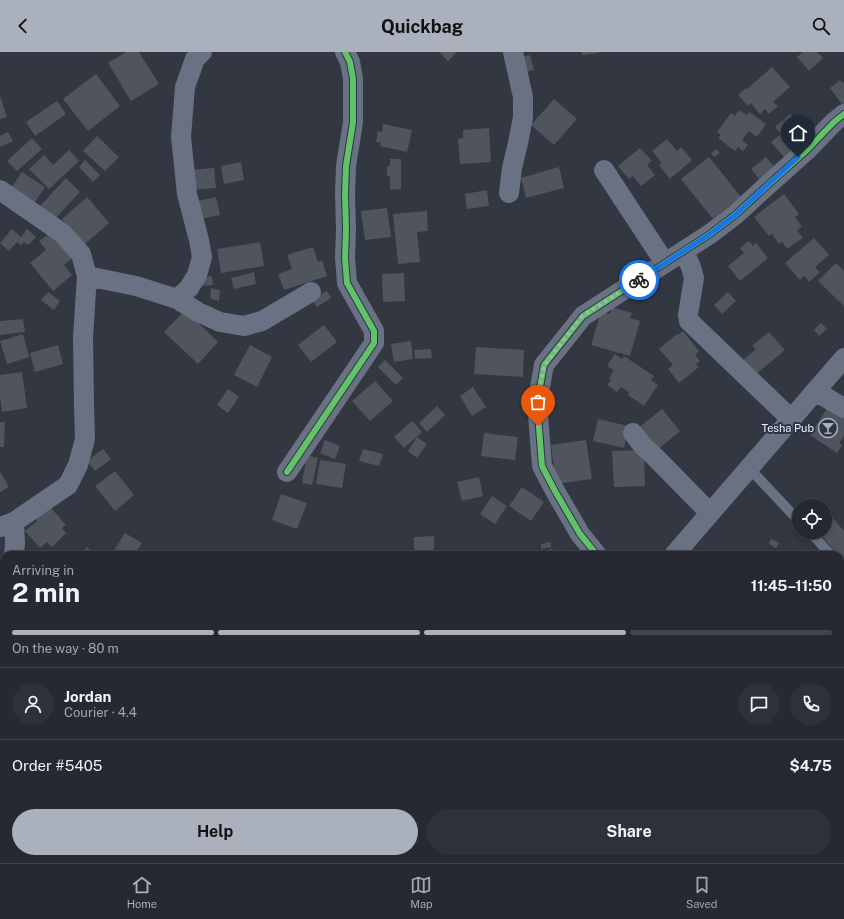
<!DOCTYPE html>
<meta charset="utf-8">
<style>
:root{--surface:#262931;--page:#2e3139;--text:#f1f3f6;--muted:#a4a6ab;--line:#42454d;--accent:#aab1bc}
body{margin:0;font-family:"Public Sans",sans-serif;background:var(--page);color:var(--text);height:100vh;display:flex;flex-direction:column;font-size:15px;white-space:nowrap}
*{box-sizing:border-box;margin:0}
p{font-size:13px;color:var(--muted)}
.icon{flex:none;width:22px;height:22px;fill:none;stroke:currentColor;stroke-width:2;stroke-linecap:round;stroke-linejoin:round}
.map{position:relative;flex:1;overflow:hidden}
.panel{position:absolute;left:0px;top:499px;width:844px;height:312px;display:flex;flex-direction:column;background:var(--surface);border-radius:12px 12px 0 0;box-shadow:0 2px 6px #0003,0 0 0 1px var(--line)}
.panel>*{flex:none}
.tools{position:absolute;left:792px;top:447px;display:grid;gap:8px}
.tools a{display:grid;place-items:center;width:40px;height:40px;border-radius:50%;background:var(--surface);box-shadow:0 2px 6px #0003,0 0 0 1px var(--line);font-size:20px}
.pin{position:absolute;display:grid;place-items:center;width:34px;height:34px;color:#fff;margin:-41px -17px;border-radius:50% 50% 50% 0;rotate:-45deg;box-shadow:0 0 4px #0007}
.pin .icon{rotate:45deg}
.courier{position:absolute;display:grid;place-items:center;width:40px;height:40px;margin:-20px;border:3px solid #1a73e8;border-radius:50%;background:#fff;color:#222;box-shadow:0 1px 5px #0007}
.summary em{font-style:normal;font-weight:700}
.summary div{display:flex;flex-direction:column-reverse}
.summary{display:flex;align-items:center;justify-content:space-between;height:68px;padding:0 12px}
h1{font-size:26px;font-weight:700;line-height:30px}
.bar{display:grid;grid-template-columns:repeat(4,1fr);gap:6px 4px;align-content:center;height:48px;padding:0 12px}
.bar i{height:5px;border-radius:3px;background:var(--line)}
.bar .active{background:var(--accent)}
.bar p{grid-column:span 4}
.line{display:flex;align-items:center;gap:10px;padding:0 12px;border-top:1px solid var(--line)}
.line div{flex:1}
.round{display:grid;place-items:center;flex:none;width:42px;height:42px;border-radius:21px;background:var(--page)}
.primary-button{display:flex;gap:8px;margin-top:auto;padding:8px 12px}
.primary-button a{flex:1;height:46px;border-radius:24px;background:var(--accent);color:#111;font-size:16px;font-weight:700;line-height:46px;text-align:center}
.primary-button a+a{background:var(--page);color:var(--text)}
header{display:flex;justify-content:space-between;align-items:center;height:52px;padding:0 12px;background:var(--accent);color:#111;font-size:18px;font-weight:700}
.menu{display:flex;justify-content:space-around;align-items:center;height:56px;border-top:1px solid var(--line);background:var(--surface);font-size:11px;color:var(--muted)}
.menu a{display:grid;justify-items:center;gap:2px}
.menu .active{color:var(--accent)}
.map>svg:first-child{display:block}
</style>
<header><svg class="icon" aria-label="back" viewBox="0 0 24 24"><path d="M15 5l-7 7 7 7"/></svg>Quickbag<svg class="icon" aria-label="search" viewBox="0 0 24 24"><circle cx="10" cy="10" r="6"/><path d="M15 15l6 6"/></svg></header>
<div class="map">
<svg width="844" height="811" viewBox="0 0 844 811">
<rect width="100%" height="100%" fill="#323741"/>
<path fill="#50545d" d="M126,0H139L159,32L131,49L108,11Z
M439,0H457L448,9Z
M582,0H599V1L582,3Z
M803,0H817L823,6L809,19L797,5Z
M530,3L534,18L525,20L521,5Z
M772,15L790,35L773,50L778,54L769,62L765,57L760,62L751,51L748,54L738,43L746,36L747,37Z
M96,22L120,54L88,79L63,47Z
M840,28L842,31L844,30V55L830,36Z
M0,43L7,65L0,67Z
M554,47L577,67L554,93L531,73Z
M57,49L66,62L35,84L26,70Z
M739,58L747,63L749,60L766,72L757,85L749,79L742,88L748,93L743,99L738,95L735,99L718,86L721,83L717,80L731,61L735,64Z
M790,62L796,69L802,64L817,82L787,109L771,90L781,82L775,75Z
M383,72L412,78L407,100L380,94L381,91L376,90L378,79L382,80Z
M489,76L491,110L460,112L458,87L463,86V78Z
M8,80L13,89L0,95V84Z
M97,84L119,105L105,119L83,99Z
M32,86L42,97L17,119L7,109Z
M667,87L677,99L681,95L692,108L670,127L659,113L662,111L652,99Z
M640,96L652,109L647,113L655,123L641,134L633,124L629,127L618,114Z
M716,97L720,101L714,105L711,101Z
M69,98L79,109L49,137L29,117L44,103L53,113Z
M709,105L741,145L713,167L681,127Z
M766,105L777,118L762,130L751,117Z
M390,107H401V137L390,138V124H387V114H390Z
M85,108L100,123L93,130L79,115Z
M241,110L244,128L224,132L221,114Z
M559,115L564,136L526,146L521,126Z
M214,116L216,136L189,138L187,118Z
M22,120L45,135L31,156L8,140Z
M66,126L80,140L53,169L39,155Z
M487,138L489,154L467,157L465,142Z
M784,142L799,162L795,165L802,175L797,178L803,186L787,197L782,190L779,192L772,182L769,184L754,165Z
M87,145L109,171L84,193L62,167Z
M216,145L220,163L201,167L197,149Z
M387,156L391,185L365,188L361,159Z
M427,159L428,179L417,180L420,210L398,212L393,162Z
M12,177L21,185L27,177L36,185L28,193L24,190L21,193L17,190L9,199L0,191Z
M52,180L73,206L64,213L72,223L53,239L30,211L46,198L39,189Z
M814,186L829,203L815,215L820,220L809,230L805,224L800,228L785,211Z
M749,189L753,194L756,191L768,206L740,229L728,214L744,201L740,196Z
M260,190L264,214L221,221L217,197Z
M313,195L318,210L322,208L327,224L284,238L278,222L292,217L287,203Z
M836,211L844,219V254L818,229Z
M254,220L256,232L234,237L231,226Z
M404,221L405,249L383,250L382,222Z
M212,224L213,233L198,234L197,226Z
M211,236L220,238L219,249L210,247Z
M327,239L331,246L317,255L312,248Z
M48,240L60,249L54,258L41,248Z
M728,240L736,249L722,262L714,253Z
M612,255L632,261L630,266L640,269L630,304L591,293L601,260L610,262Z
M185,258L218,290L198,312L164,280Z
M23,267L25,280L0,283V269Z
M821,271L827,277L819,284L814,278Z
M324,273L337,290L311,310L298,293Z
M683,279L699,299L695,303L700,309L696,312L699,315L679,331L668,317L673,313L659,297L677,282L678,283Z
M769,280L785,298L755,323L743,308L756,297L752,294Z
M23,282L29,305L7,312L0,289Z
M411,289L413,307L394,310L391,292Z
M58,293L63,312L35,320L30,301Z
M250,293L272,305L257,335L234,323Z
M476,295L524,298L523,325L474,322Z
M431,297L432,306L415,307L414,298Z
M615,302L622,307L624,304L654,324L651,328L658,333L644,354L628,343L629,340L621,335L617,340L607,333L611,328L609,326L614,318L607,314Z
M385,308L403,326L396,333L378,315Z
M22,320L27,356L2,360L0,344V323Z
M375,329L393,349L370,369L352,349Z
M473,335L486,355L472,364L460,344Z
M228,337L239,345L228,361L217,353Z
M437,354L445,363L427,380L419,371Z
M828,355L844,365V384L839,391L842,393L837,401L810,383Z
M662,357L680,379L656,399L638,376Z
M598,367L628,374L624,396L593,389Z
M412,369L422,380L404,396L394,385Z
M0,370H5L4,395H0Z
M484,381L518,385L515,408L481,404Z
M417,385L427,392L417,406L408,399Z
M325,388L340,394L335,407L320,401Z
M586,388L592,427L556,432L551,393Z
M103,397L111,407L95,419L87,409Z
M363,397L383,402L379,414L359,409Z
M644,398L645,434L614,435L612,399Z
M307,403L318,406L312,433L302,431Z
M320,408L346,412L342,436L316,432Z
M0,419L9,435L0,440Z
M115,419L134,443L115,459L95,434Z
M479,425L483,444L462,449L457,430Z
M522,435L544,450L531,469L509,454Z
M281,442L307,451L297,477L272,468Z
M492,444L507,454L495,472L480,462Z
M51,456L66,473L62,476L66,481L52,495L47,490L40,496L25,479L37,469L32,463Z
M825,457L844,479V510L840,505V503H838L819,480H825Z
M125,481L142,491L134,503H111Z
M434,484V503H414V485Z
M771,487L779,491L776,496L769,492Z
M550,490L551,495L541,497V492Z
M688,494L700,503H681Z
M87,495L95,503H79Z
M551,496L554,499L549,503H546L545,501Z
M0,760L4,761V769H0Z
M840,782L844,787V811H820L825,807H840Z
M160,807H176L177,811H162Z
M229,807H249V811H229Z"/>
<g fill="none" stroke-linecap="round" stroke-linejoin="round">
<path stroke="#697282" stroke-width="10" d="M749,416L799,469
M810,480L831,503
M840,512L844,516
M840,553L844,551"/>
<path stroke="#697282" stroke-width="20" d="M604,118L665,211
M0,138L62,181L81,202L87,224L83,285L84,353L85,387L78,413L68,433L14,470L0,475
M509,141L512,116L518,91L523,65V45L513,0
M684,200L691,215L694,226L688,263L689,269L791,367
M87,224L136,234L177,247L189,236L197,223L202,205L199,188L187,142L181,85L185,35L195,7L202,0
M177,247L198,260L220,270L244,274L262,269L311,240
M815,339L844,356
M633,381L643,394L655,405L710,461
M287,420L374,291V279L347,231L345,206L346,177L345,142L346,114L353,70V27L350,10L345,0
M14,503L15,491L14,470
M597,503L580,482L555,439L542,414L538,363L540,335L544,313L583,264L710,182L735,163L770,131L808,97L834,70L844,62
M674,503L844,306
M0,681L4,677
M204,807L205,811
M761,807V811
M356,811L357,807
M587,811L590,807"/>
<g stroke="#2c3447" stroke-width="8">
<path id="cycleway" d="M287,420L374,291V279L347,231L345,206L346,177L345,142L346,114L353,70V27L350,10L345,0
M597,503L580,482L555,439L542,414L538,363L540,335L544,313L583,264L710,182L735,163L770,131L808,97L834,70L844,62"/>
</g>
<use href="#cycleway" stroke="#61c268" stroke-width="6"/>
</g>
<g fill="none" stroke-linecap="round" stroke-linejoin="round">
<path stroke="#aab1bc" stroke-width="4" stroke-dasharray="0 7.2" d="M538,374V363L540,335L544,314L582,264L639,228"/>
<path stroke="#1a73e8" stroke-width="5" d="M639,228L710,182L735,163L798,105"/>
</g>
<defs>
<g id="bar-ring" transform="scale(1)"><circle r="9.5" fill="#2c3447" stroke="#aab1bc" stroke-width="1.5"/><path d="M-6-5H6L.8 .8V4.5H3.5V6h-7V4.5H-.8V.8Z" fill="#aab1bc"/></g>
</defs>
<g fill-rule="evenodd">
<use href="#bar-ring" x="828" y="376"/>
</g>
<g text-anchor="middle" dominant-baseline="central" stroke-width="4" stroke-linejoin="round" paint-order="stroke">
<g font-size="11" fill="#ebf2fe" stroke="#2c3447" text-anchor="end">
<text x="814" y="376">Tesha Pub</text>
</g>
</g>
</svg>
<div class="tools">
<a><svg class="icon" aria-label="locate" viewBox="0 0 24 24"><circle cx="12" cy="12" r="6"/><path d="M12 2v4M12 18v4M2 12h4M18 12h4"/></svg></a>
</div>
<div class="pin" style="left:538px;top:374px;background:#ea580c"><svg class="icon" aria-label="bag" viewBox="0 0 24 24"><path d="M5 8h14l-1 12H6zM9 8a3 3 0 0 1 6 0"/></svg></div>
<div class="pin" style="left:798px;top:105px;background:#1f2937"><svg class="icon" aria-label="home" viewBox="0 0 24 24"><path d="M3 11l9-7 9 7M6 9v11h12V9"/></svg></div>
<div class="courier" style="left:639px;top:228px"><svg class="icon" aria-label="bike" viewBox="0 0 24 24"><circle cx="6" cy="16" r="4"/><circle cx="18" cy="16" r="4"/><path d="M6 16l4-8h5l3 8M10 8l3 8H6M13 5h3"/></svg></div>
<section class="panel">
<div class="summary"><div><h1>2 min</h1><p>Arriving in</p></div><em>11:45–11:50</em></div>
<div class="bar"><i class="active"></i><i class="active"></i><i class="active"></i><i></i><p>On the way · 80 m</p></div>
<div class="line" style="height:72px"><a class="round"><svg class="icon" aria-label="person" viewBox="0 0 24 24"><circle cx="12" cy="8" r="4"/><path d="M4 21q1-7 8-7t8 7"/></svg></a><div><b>Jordan</b><p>Courier · 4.4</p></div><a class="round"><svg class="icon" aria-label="chat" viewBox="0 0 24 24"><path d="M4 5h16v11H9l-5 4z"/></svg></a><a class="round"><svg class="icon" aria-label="phone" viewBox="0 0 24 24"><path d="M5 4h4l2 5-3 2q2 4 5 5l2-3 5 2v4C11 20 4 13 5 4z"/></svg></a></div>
<div class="line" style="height:52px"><div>Order #5405</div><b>$4.75</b></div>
<div class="primary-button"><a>Help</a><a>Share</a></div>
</section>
</div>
<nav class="menu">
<a class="active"><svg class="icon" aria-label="home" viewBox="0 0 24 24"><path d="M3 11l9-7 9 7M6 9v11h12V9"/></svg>Home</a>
<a><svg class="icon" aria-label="map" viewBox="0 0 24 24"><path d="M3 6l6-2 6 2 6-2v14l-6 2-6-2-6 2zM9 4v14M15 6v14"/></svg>Map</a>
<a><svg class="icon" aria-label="saved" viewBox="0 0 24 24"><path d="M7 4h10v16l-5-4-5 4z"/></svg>Saved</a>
</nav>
